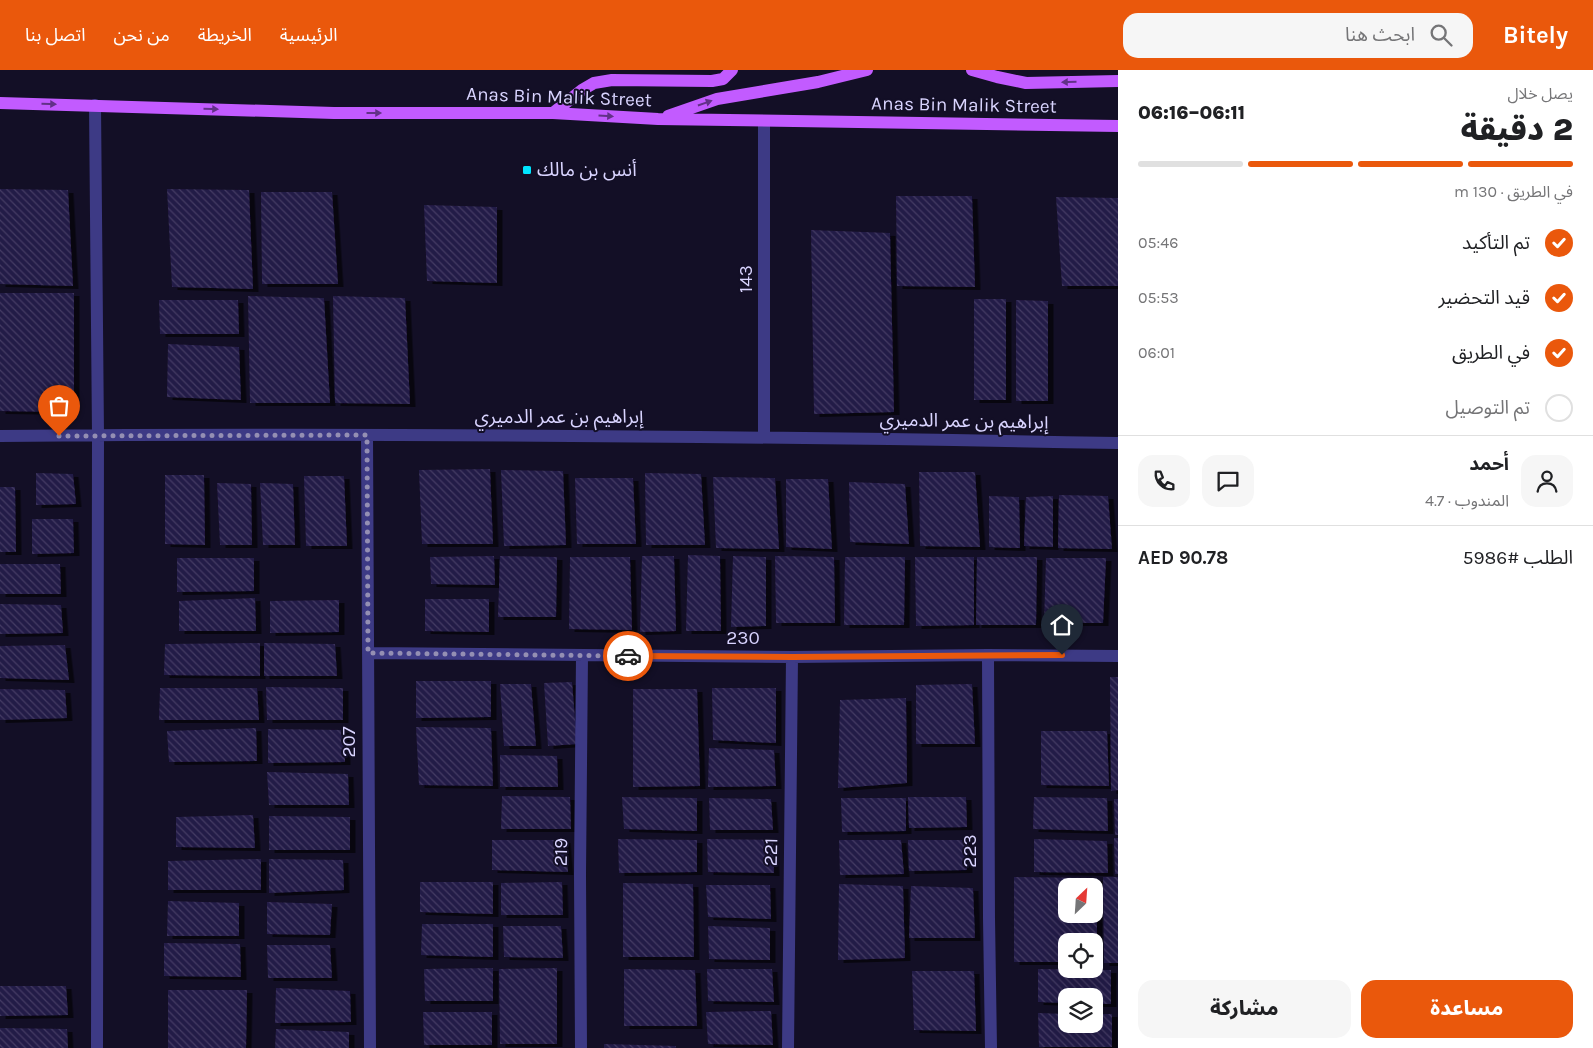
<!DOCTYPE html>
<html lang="ar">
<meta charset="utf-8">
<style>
:root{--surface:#fff;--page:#f6f6f6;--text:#202124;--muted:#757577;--line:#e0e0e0;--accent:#ea580c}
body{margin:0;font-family:Karla,"Noto Sans Arabic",sans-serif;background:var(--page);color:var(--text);direction:rtl;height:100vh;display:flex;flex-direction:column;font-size:19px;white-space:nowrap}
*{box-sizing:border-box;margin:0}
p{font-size:16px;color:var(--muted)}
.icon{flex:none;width:28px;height:28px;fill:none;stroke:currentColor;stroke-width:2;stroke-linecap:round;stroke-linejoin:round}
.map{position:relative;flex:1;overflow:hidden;direction:ltr}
.panel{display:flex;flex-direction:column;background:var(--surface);width:475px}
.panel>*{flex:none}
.needle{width:32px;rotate:25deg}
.buttons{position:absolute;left:1058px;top:808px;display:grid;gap:10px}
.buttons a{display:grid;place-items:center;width:45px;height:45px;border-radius:10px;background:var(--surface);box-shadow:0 5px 20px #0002;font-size:25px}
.pin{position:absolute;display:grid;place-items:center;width:42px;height:42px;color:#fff;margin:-51px -21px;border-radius:50% 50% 50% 0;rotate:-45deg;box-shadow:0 0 5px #0007}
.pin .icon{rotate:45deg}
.courier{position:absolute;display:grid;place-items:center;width:50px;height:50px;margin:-25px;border:4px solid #ea580c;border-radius:50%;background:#fff;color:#222;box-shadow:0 1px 6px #0007}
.overview em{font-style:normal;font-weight:800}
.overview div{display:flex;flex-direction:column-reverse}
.overview{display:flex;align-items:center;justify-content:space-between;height:85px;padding:0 20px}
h1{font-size:32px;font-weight:800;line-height:38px}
.bar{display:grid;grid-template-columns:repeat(4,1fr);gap:8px 5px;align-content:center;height:60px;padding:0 20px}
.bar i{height:6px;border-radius:4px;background:var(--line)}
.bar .current{background:var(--accent)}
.bar p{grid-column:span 4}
.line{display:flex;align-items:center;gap:12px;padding:0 20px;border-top:1px solid var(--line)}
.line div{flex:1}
.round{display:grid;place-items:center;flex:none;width:52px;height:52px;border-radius:15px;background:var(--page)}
ol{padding:0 20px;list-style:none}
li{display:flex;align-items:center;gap:15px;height:55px}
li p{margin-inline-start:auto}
li .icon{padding:5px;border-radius:50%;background:var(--accent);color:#fff;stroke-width:4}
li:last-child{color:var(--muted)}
li i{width:28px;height:28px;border:2px solid var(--line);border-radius:50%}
.cta{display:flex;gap:10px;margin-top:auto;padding:10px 20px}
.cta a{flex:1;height:58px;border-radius:15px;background:var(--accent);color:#fff;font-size:20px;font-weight:800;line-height:58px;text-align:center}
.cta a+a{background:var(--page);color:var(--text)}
header{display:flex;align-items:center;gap:30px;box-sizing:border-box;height:70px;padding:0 25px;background:var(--accent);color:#fff}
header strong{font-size:24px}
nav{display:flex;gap:28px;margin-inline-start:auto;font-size:18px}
.search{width:350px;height:45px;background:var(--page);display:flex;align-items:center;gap:12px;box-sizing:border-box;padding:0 18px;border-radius:15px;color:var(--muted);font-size:19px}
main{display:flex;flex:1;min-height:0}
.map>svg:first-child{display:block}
</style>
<header>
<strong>Bitely</strong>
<div class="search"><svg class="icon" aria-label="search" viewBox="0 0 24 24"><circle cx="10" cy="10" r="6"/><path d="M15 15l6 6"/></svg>ابحث هنا</div>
<nav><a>الرئيسية</a><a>الخريطة</a><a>من نحن</a><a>اتصل بنا</a></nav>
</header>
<main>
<section class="panel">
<div class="overview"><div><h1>2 دقيقة</h1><p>يصل خلال</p></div><em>06:11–06:16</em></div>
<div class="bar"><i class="current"></i><i class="current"></i><i class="current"></i><i></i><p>في الطريق · 130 m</p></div>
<ol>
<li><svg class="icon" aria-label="check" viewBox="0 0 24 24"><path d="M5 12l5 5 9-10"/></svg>تم التأكيد<p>05:46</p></li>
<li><svg class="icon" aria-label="check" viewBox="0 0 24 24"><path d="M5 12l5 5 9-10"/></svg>قيد التحضير<p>05:53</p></li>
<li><svg class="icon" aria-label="check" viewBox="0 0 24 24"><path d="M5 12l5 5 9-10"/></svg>في الطريق<p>06:01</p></li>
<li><i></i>تم التوصيل</li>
</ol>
<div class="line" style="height:90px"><a class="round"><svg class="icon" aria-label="person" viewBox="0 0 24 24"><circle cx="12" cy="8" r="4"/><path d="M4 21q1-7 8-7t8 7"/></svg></a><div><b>أحمد</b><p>المندوب · 4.7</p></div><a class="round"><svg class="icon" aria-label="chat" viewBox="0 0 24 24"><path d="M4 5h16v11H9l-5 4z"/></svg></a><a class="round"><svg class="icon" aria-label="phone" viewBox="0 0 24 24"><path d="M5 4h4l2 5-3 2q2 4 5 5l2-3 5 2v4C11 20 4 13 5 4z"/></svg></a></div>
<div class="line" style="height:65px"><div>الطلب #5986</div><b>AED 90.78</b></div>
<div class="cta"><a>مساعدة</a><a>مشاركة</a></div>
</section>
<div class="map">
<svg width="1118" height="978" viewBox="0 0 1118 978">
<defs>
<pattern id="building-back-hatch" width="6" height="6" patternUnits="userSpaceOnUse" patternTransform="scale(1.25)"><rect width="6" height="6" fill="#241b47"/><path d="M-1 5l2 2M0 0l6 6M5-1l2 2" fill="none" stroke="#433b63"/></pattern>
<filter id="shadow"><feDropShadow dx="5.5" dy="3" stdDeviation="0" flood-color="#0009"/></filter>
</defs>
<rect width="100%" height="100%" fill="#130f26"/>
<path fill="url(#building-back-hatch)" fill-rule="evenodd" filter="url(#shadow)" d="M0,119L68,120L73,216L0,214Z
M167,119L249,120L253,219L172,217Z
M261,122H332L338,214H262Z
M896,126H972L975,217L897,216Z
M1056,127L1118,128V216H1062Z
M424,135L497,137V213L427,211Z
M811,160L890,163L894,342L814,344Z
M0,223H74V333L66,342L0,341Z
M248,226L324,228L330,333H250Z
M333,226L405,228L410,334L335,333Z
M974,229H1006V330H974Z
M159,230H238L239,264H160Z
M1016,230L1048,231V331H1016Z
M168,274L239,277L241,330L167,327Z
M490,399L493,474H422L419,400Z
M501,400L563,401L566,475L504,476Z
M919,402H975L980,477L920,476Z
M36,403L73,404L76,434L36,435Z
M645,403L701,404L705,475H646Z
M165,405H204L205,475L165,474Z
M304,406H344L347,476H306Z
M713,407L775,408L779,479L716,478Z
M575,408H633L636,474H577Z
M786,409H828L832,479L786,477Z
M849,412L905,414L909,474L850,472Z
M217,413L251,414L252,475H220Z
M260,413L293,414L295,475H263Z
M0,417H15L16,482H0Z
M1059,425L1108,426L1112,479L1058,478Z
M989,426L1019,427L1020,478L989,477Z
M1053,426V477L1024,476L1026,427Z
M32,449H73L74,483L32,484Z
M688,485L720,486L721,561H686Z
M494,486L495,515L431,514L430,487Z
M500,486L557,487L556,547H498Z
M642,486H674L676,561L640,562Z
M733,486L766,487V556L731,557Z
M775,486L834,487L835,553H776Z
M570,487H630L632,560L569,559Z
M845,487H905L904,555H844Z
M915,487H974V555L916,556Z
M977,487H1037L1036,555H976Z
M177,488H254V521L177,522Z
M1046,488H1106L1103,553H1044Z
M0,494H60L61,524H0Z
M255,528L256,561H179V531Z
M425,529H489V562L425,561Z
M339,530V562L270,563V531Z
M0,534L61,535L63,563L0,564Z
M260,573V606L164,605L165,574Z
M264,573L335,574L337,606H264Z
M65,575L69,610L0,608V576Z
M1110,607H1118V720L1111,721Z
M416,611H491V647L416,648Z
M572,612L577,674L548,676L544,613Z
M500,614H531L536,676H504Z
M972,614L975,674H916V615Z
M266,617L343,618V650H267Z
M160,618H257L259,650H159Z
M712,618H776V673L713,670Z
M0,619L65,620L67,648L0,650Z
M633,619H697L700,716L633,717Z
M906,628L907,713L838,718L840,630Z
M416,657L491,658L493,716L419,715Z
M256,658L257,691L169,692L167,661Z
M268,659L344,660L345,692L268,693Z
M1041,661H1107L1109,716L1041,715Z
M709,678L774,680L776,716L708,717Z
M500,685L557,686L558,717H500Z
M267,702L348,704L349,735H269Z
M502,726L570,727L571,759H501Z
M622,727L697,728V761L624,759Z
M908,727H966L967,757L909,758Z
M1034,727L1107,728L1108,761L1033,759Z
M709,728L771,729L773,760H710Z
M841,728H906V761L842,762Z
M1114,729H1118V765H1115Z
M253,745L255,778L176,777V747Z
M269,746L350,747V780H269Z
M1114,768H1118V804H1115Z
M618,769L697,770V802L619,803Z
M707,769L773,770L774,803L708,802Z
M1034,769L1107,771L1108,803L1034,802Z
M492,770H565L568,802L492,800Z
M839,770H901L904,804L840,805Z
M908,770H966L967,800L909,801Z
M261,789V820H168V791Z
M269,789L343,790L344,820L269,823Z
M1014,807L1097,808V892H1094V871H1066V892H1014ZM1066,816H1094V844H1066Z
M1103,807H1118V893H1104Z
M420,812H493V844L420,842Z
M562,812L563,845H501V813Z
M623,813L693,814L694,887H623Z
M839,814L903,816L905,888L838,890Z
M706,815H770L771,849L708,847Z
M911,816L973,818L975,868H909Z
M168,831L239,833V866H167Z
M267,832L332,834L330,865L267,864Z
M422,854H493V887L421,885Z
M503,856H561L563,888L504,887Z
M708,856L770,858V890L709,889Z
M164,873L240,874L241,907L164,906Z
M267,875H330L332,908H268Z
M493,898V931H425L424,899Z
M557,898V974H500L499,899Z
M624,899L695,900L697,956H624Z
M707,899H772L774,932L708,931Z
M1038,899L1111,900V934H1094V926H1066V933L1038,932Z
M912,901H974L976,961L914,960Z
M0,916H66L68,945L0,946Z
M276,918L350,921L351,952L275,953Z
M168,920H247L246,978H168Z
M771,941L773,975L708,974L706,942Z
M423,942H492V975H424Z
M1038,943L1066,944V954H1094V944H1112V977H1039Z
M0,958L67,959L68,978H0Z
M276,959L349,962V978H275Z
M604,974L676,976V978H604Z"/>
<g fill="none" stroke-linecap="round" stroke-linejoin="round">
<path stroke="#3d3a85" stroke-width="12" d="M95,35L98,365L97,978
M764,51V367
M367,365L370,978
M0,366C373,363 745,366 1118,373
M368,583L792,587L988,585L1118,586
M988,585L989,848L991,978
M581,978L580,804L582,586
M788,978L792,587"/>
<path stroke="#c25bff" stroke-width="12" d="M972,0L997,7L1026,13L1118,11
M0,33L334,43H553L658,49L1118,56
M553,43L582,20L594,13L612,10L712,11L723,9L732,0
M668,46L717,29L818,12L867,0"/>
</g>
<defs><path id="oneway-solid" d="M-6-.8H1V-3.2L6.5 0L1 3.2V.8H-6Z" transform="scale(1.25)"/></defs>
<g fill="#623188">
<use href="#oneway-solid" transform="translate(1069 12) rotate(179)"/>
<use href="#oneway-solid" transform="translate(705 33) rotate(-19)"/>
<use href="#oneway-solid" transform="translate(49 34) rotate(1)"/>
<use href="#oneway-solid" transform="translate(211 39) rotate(2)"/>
<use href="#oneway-solid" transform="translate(374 43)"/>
<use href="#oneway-solid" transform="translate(606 46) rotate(3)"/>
</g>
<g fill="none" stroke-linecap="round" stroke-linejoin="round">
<path stroke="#948fb3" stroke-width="5" stroke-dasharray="0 9" d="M59,366L367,365L368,583L628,586"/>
<path stroke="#ea580c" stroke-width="6" d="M628,586L792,587L1062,585"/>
</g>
<rect fill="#00e5ff" stroke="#130f26" stroke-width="2" x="522" y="95" width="10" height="10" rx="2.5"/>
<g text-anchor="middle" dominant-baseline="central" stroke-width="4" stroke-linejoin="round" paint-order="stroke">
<g font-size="19" fill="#d9d4ff" stroke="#130f26">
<text transform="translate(559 27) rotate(2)">Anas Bin Malik Street</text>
<text transform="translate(964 35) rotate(1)">Anas Bin Malik Street</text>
<text transform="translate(746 209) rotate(-90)">143</text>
<text x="559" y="347">إبراهيم بن عمر الدميري</text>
<text transform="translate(964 351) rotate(1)">إبراهيم بن عمر الدميري</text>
<text x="743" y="568">230</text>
<text transform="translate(349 672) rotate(-90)">207</text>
<text transform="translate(970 781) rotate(-90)">223</text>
<text transform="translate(561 782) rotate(-89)">219</text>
<text transform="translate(771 782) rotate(-89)">221</text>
</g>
<g font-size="19" fill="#d9d4ff" stroke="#130f26" text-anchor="start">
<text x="537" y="100">أنس بن مالك</text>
</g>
</g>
</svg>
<div class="buttons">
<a><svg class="needle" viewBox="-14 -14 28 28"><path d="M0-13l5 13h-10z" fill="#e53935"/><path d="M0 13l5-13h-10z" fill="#757577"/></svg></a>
<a><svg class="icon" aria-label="locate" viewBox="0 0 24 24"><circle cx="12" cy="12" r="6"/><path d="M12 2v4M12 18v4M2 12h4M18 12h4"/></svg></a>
<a><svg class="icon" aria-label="layers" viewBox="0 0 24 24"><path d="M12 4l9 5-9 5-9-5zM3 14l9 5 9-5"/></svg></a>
</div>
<div class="pin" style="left:59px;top:366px;background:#ea580c"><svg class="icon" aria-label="bag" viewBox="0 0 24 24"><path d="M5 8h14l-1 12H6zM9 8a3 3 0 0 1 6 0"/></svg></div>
<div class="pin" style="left:1062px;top:585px;background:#1f2937"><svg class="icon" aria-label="home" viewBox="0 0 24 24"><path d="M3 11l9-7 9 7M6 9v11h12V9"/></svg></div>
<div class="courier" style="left:628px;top:586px"><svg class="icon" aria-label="car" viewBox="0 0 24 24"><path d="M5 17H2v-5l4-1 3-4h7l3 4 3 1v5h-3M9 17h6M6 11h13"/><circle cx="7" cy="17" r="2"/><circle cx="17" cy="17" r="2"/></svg></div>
</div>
</main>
